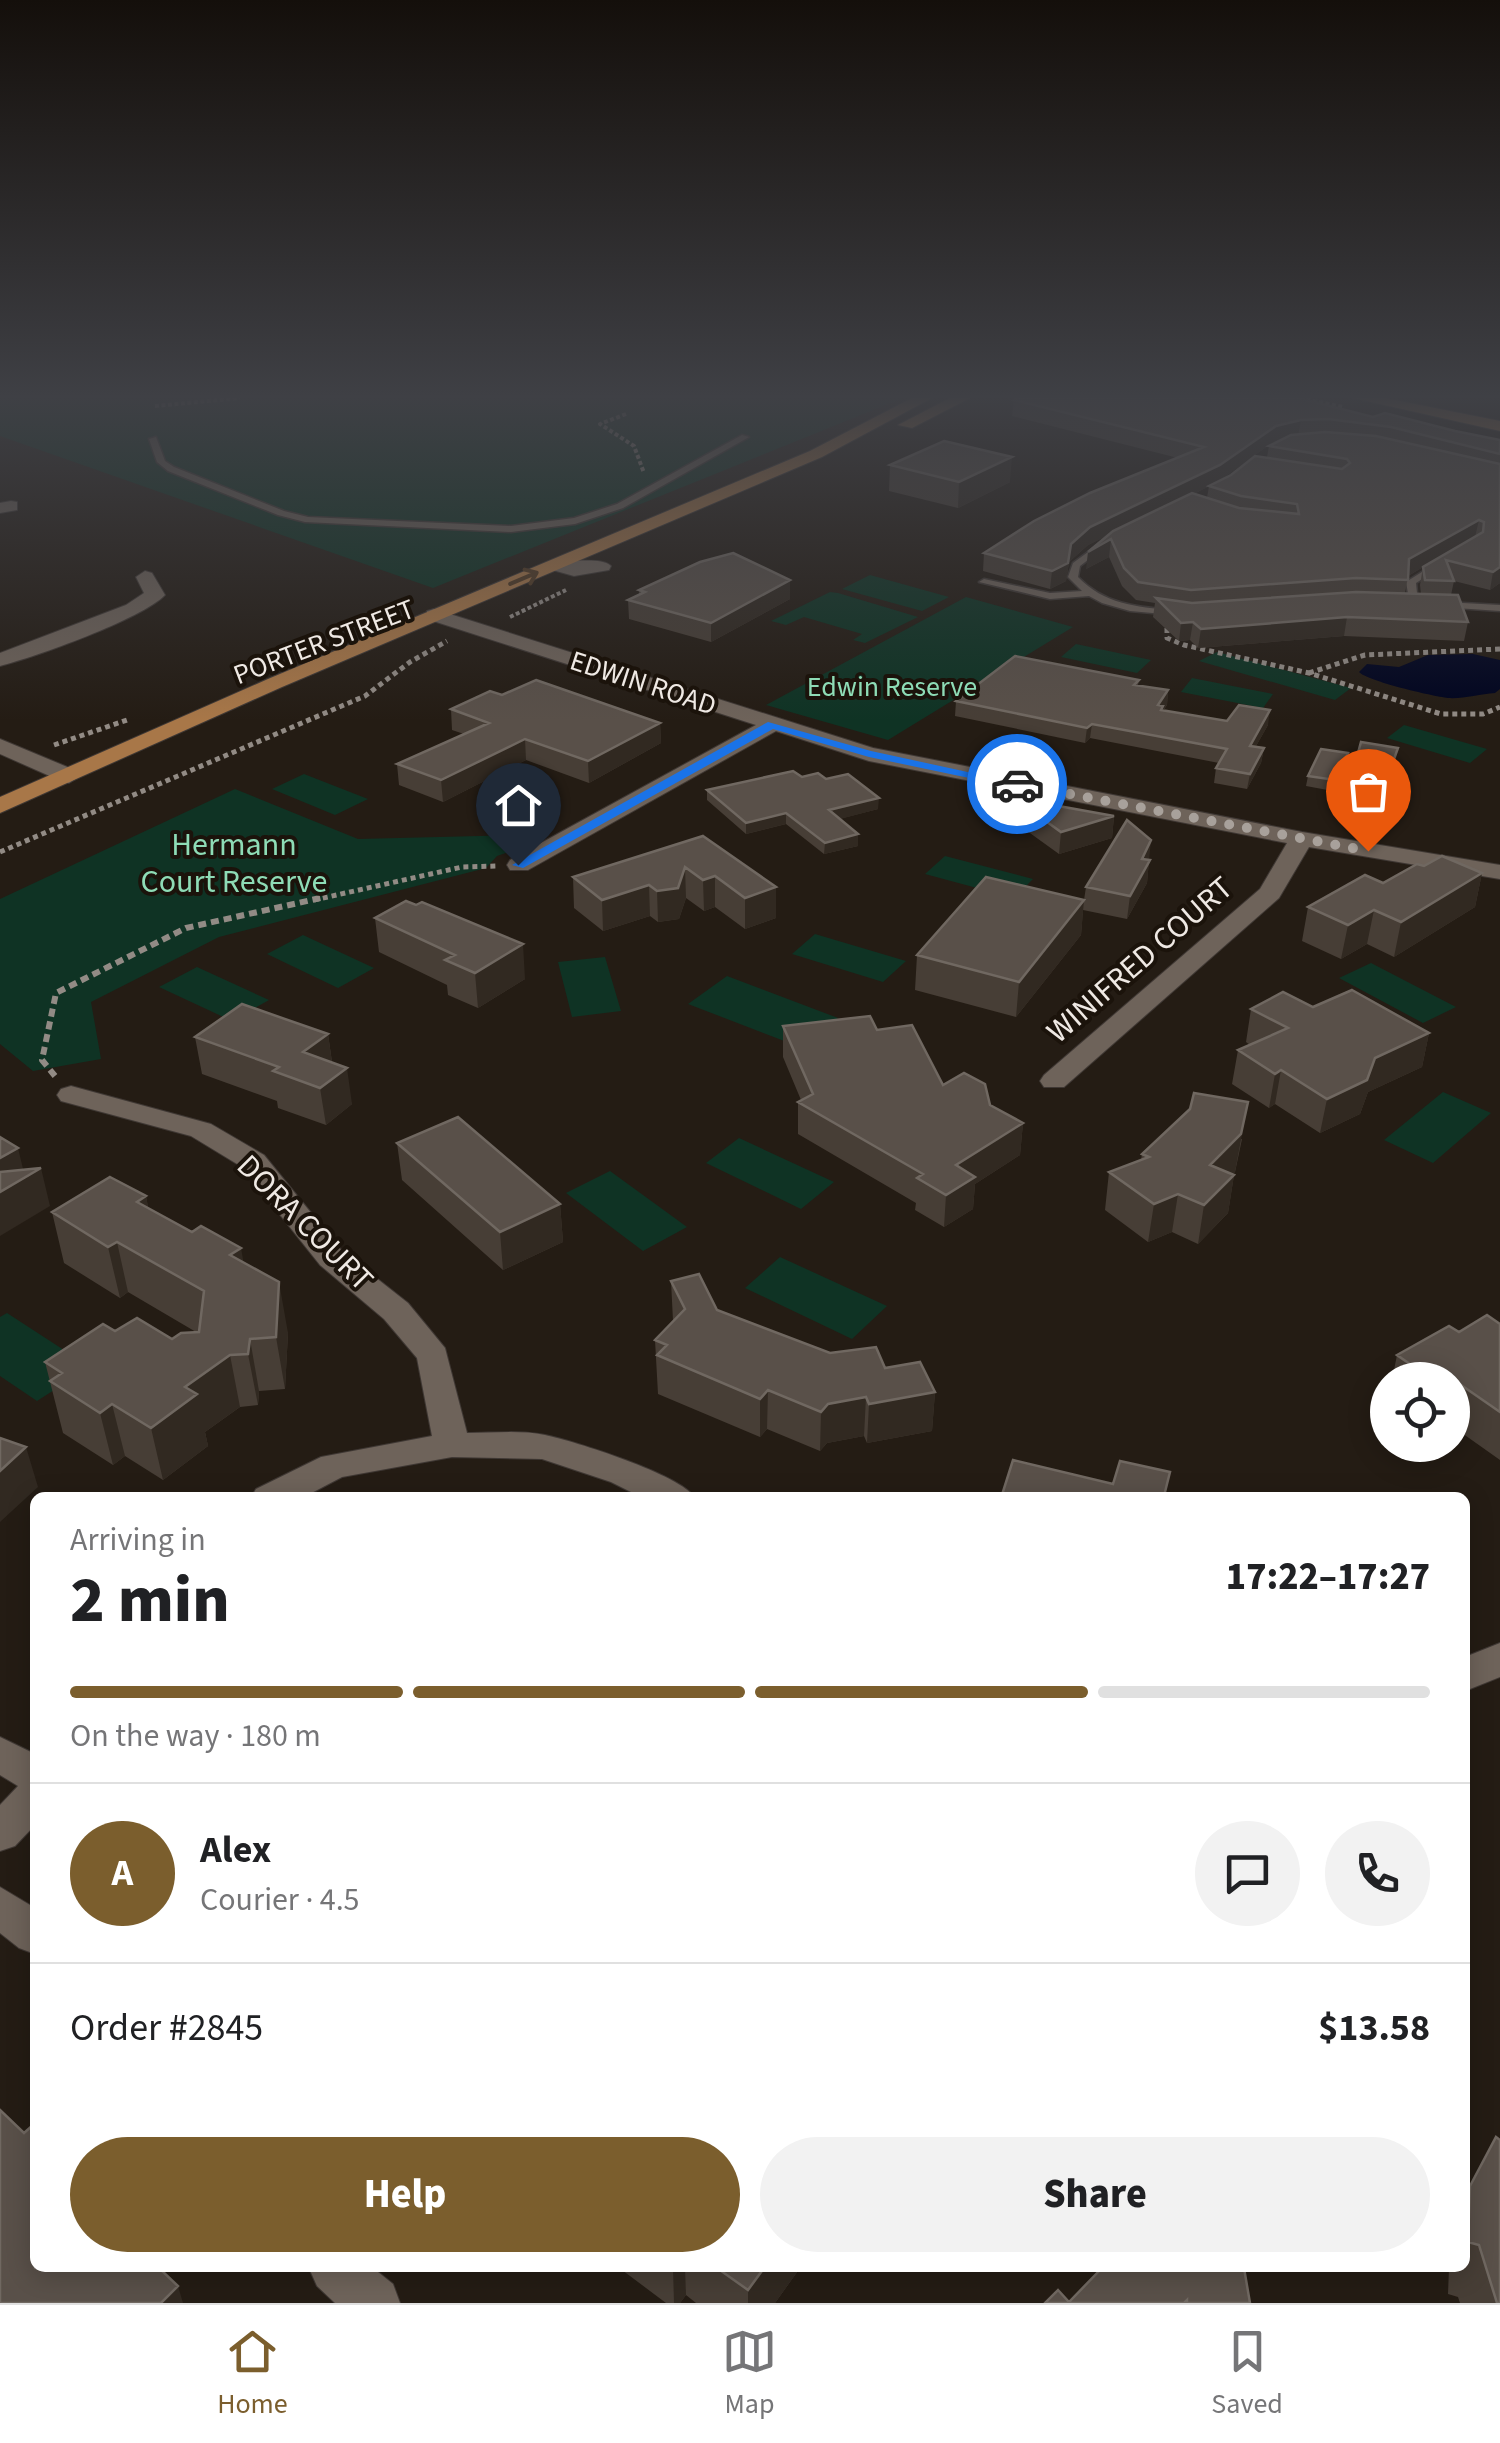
<!DOCTYPE html>
<meta charset="utf-8">
<style>
:root{--surface:#fff;--page:#f2f2f2;--text:#202124;--muted:#757577;--line:#e0e0e0;--accent:#7b5e2d}
body{margin:0;font-family:"Source Sans 3",sans-serif;background:var(--page);color:var(--text);height:100vh;display:flex;flex-direction:column;font-size:38px;white-space:nowrap}
*{box-sizing:border-box;margin:0}
p{font-size:32px;color:var(--muted)}
.icon{flex:none;width:55px;height:55px;fill:none;stroke:currentColor;stroke-width:2;stroke-linecap:round;stroke-linejoin:round}
.map{position:relative;flex:1;overflow:hidden}
.sheet{position:absolute;left:30px;top:1492px;width:1440px;height:780px;display:flex;flex-direction:column;background:var(--surface);border-radius:15px;box-shadow:0 5px 25px #0003}
.sheet>*{flex:none}
.fabs{position:absolute;left:1370px;top:1362px;display:grid;gap:20px}
.fabs a{display:grid;place-items:center;width:100px;height:100px;border-radius:50%;background:var(--surface);box-shadow:0 5px 25px #0003;font-size:50px}
.pin{position:absolute;display:grid;place-items:center;width:85px;height:85px;color:#fff;margin:-102px -42px;border-radius:50% 50% 50% 0;rotate:-45deg;box-shadow:0 0 10px #0007}
.pin .icon{rotate:45deg}
.courier{position:absolute;display:grid;place-items:center;width:100px;height:100px;margin:-50px;border:8px solid #1a73e8;border-radius:50%;background:#fff;color:#222;box-shadow:0 2px 12px #0007}
.overview em{font-style:normal;font-weight:800}
.overview div{display:flex;flex-direction:column-reverse}
.overview{display:flex;align-items:center;justify-content:space-between;height:170px;padding:0 40px}
h1{font-size:65px;font-weight:800;line-height:75px}
.bar{display:grid;grid-template-columns:repeat(4,1fr);gap:15px 10px;align-content:center;height:120px;padding:0 40px}
.bar i{height:12px;border-radius:8px;background:var(--line)}
.bar .active{background:var(--accent)}
.bar p{grid-column:span 4}
.line{display:flex;align-items:center;gap:25px;padding:0 40px;border-top:2px solid var(--line)}
.line div{flex:1}
.round{display:grid;place-items:center;flex:none;width:105px;height:105px;border-radius:52px;background:var(--page)}
.primary-button{display:flex;gap:20px;margin-top:auto;padding:20px 40px}
.primary-button a{flex:1;height:115px;border-radius:60px;background:var(--accent);color:#fff;font-size:40px;font-weight:800;line-height:115px;text-align:center}
.primary-button a+a{background:var(--page);color:var(--text)}
.menu{display:flex;justify-content:space-around;align-items:center;height:140px;border-top:2px solid var(--line);background:var(--surface);font-size:28px;color:var(--muted)}
.menu a{display:grid;justify-items:center;gap:5px}
.menu .active{color:var(--accent)}
.map>svg:first-child{display:block}
</style>
<div class="map">
<svg width="1500" height="2303" viewBox="0 0 1500 2303">
<rect width="100%" height="100%" fill="#241c14"/>
<path fill="#0f3324" d="M0,398H903L433,588L0,436Z
M870,575L949,597L922,611L842,589Z
M830,592L838,593L918,617L865,643L853,640L862,634L804,617L786,625L771,621Z
M966,597L1073,627L888,740L766,705Z
M1076,644L1151,660L1137,673L1061,657Z
M1217,652L1351,688L1335,700L1199,661Z
M1192,678L1273,694L1263,708L1181,692Z
M1404,725L1487,749L1470,763L1387,738Z
M304,774L368,799L335,815L272,789Z
M235,789L358,839L515,835L538,842L497,856L486,868L219,937L91,1002L101,1059L33,1071L0,1044V899Z
M945,856L1033,879L1014,898L925,874Z
M815,934L906,961L883,982L792,954Z
M303,935L374,968L338,988L267,954Z
M605,957L621,1011L572,1017L558,962Z
M1371,963L1456,1007L1423,1023L1339,978Z
M197,967L269,1000L232,1021L159,987Z
M727,976L838,1018L800,1047L688,1004Z
M1443,1092L1491,1113L1433,1163L1384,1140Z
M739,1138L834,1182L801,1209L706,1163Z
M610,1171L687,1227L643,1251L566,1193Z
M780,1257L887,1306L852,1339L745,1288Z
M7,1313L90,1367L37,1401L0,1376V1317Z"/>
<path fill="#00041f" d="M1473,654L1500,660V689L1495,693C1480,694 1463,699 1448,698C1432,696 1367,681 1359,672L1367,664L1399,667L1428,655Z"/>
<g fill="none" stroke-linecap="round" stroke-linejoin="round">
<g stroke="#3f3834" stroke-width="3">
<path id="lane" d="M742,435L749,437L623,508L575,524L511,532L305,522L278,515L168,471L157,462L149,439L156,437L165,461L174,467L284,511L308,517L511,526L574,518L617,504Z
M1103,541L1108,544L1106,546L1080,566L1078,577C1104,604 1136,607 1172,610L1175,611V615L1130,611L1102,603L1089,596L1050,599L979,582L984,579L1050,593L1082,591L1068,577L1073,563Z
M1433,565L1441,567L1416,583L1418,603L1410,605L1406,582Z
M1444,602L1500,605V611L1441,607V603Z"/>
</g>
<g stroke="#3f3834" stroke-width="2">
<path id="street" d="M11,501L17,502V510L0,513V503Z
M556,559C573,564 599,556 611,566L609,570L574,576L549,569L547,565Z
M145,571L152,573L165,595C142,619 35,657 0,666V653L126,605L144,593L136,577Z
M434,609L873,748L1302,832L1500,865V879L1309,847L1279,898L1064,1087H1044L1040,1081L1044,1075L1260,889L1287,843L869,761L776,731L528,870H510L507,865L510,860L756,725L427,619V611Z
M0,739L77,771L80,776L69,783L61,781L0,754Z
M71,1086L211,1124L264,1155L342,1251L408,1303L445,1348L467,1433C492,1433 521,1430 545,1435C574,1441 682,1475 695,1498H643L611,1482L542,1459L452,1457L342,1477L302,1498H251L256,1489L321,1457L432,1436L417,1358L384,1319L320,1265L242,1167L191,1136L61,1101L57,1095L61,1089Z
M1500,1643V1677L1465,1691V1657Z
M0,1737L35,1754V1825L15,1846L0,1851V1805L18,1786L0,1775Z
M0,1887L35,1908V1954L19,1948L0,1933Z
M309,2268H373L393,2284L400,2303H335L317,2286Z"/>
</g>
<g stroke="#3f3834" stroke-width="2">
<path id="primary" d="M912,398H932L822,457L282,687L0,813V797L268,679L810,451Z
M950,398H970L912,428L898,425Z
M1353,398H1385L1500,421V431Z"/>
</g>
<path stroke="#928b85" stroke-width="4" stroke-dasharray="4 2.5" stroke-linecap="butt" d="M1300,398L1343,407
M155,406L240,398
M626,414L600,424L634,446L644,473
M510,617L566,590"/>
<path stroke="#928b85" stroke-width="5" stroke-dasharray="5 4" stroke-linecap="butt" d="M1167,628V638L1184,645L1309,673L1441,714H1483L1500,707
M1309,673L1365,655L1500,649
M54,745L127,720
M0,852L365,696L410,662L447,641
M314,900L462,867L497,866"/>
<path stroke="#928b85" stroke-width="6" stroke-dasharray="8 5" stroke-linecap="butt" d="M55,1076L42,1060L56,993L186,928L325,897"/>
<use href="#lane" fill="#6e635a" fill-rule="evenodd"/>
<use href="#street" fill="#6e635a" fill-rule="evenodd"/>
<use href="#primary" fill="#a87748" fill-rule="evenodd"/>
</g>
<path fill="#473e36" fill-rule="evenodd" d="M1014,400L1373,417L1500,440V583L1490,590L1454,581L1451,595L1468,622L1464,641L1344,636L1198,648L1190,640L1179,641L1153,617L1155,603L1136,600L1122,586L1109,557L1086,569L1108,535L1088,545L1069,562L1066,581L1050,589L983,571L984,553L1178,458L1012,416ZM1280,440L1269,446L1267,457L1220,480L1273,442ZM1209,486L1207,498L1194,494ZM1423,567L1420,585L1421,594L1405,593L1408,576Z
M890,465L1010,482L958,508L889,491Z
M639,590L790,599L711,642L629,619L628,600L639,595Z
M1139,680L1138,685L1168,690L1167,705L1163,711L1227,721L1268,725L1256,746L1264,748L1261,763L1247,789L1214,783L1216,768L1219,763L1090,738L1085,743L955,716L956,701Z
M502,695L660,723L661,743L589,783L526,760L443,802L399,785L397,764L464,734L452,730L451,709Z
M1396,759L1384,792L1350,786L1352,775Z
M1346,764L1333,791L1306,786L1308,776Z
M802,777L826,779L878,809L839,819L858,846L824,854L786,824L746,834L707,800V790Z
M1014,798L1114,816L1112,838L1059,854L1012,820Z
M703,836L776,918L745,929L715,907L704,911L686,898L679,919L658,922L650,916L603,931L574,908L573,877Z
M1149,860L1147,883L1127,919L1083,910L1081,935L1016,1017L915,990L917,955L1084,900L1086,887Z
M1424,866L1482,873L1475,907L1394,957L1367,944L1341,959L1302,941L1308,907L1383,883Z
M375,918L525,979L478,1008L448,995L447,985L379,952Z
M1251,1009L1429,1033L1422,1067L1368,1092L1360,1114L1320,1133L1275,1104L1269,1108L1232,1084L1238,1050L1250,1045L1246,1042Z
M783,1026L877,1030L943,1085L990,1105L1023,1123L1020,1155L975,1184L973,1209L944,1227L915,1210L916,1203L798,1134V1102L801,1100L783,1057Z
M328,1034L332,1062L352,1104L326,1125L278,1108L277,1101L202,1074L195,1037Z
M1242,1139L1235,1172L1232,1174L1234,1175L1228,1213L1198,1244L1172,1232L1148,1242L1105,1210L1109,1172L1141,1160L1142,1154Z
M397,1143L560,1204L563,1242L503,1270L402,1180Z
M146,1196L148,1208L243,1263L288,1333L285,1389L259,1391L258,1405L240,1407L205,1432L208,1446L163,1480L125,1456L113,1465L63,1433L45,1362L115,1331L172,1339L196,1332L128,1292L120,1298L64,1263L52,1212Z
M671,1281L717,1310L830,1353L885,1368L935,1392L932,1431L867,1443L864,1436L827,1443L820,1451L767,1429L760,1437L658,1394L655,1340L673,1321Z
M1500,1324V1460L1452,1426V1380H1392L1397,1355L1459,1332Z
M1470,2186L1500,2303H1460L1458,2297L1448,2294L1449,2268H1465V2198Z
M622,2268H800L775,2303H696L686,2295L680,2303H666L622,2270Z"/>
<path fill="#312921" d="M1301,420L1298,436L1273,442L1218,482L1088,545L1069,562L1066,581L1050,589L1052,571L1071,544L1090,527L1276,426Z
M1012,457L1010,482L958,508L959,482Z
M1479,520L1475,537L1406,577L1409,559Z
M1111,539L1109,557L1086,569L1088,552Z
M1500,567V583L1490,590L1493,572Z
M790,580V599L711,642V623Z
M1347,617L1344,636L1198,648L1201,629Z
M1193,622L1190,640L1179,641L1181,623Z
M1168,690L1167,705L1163,710L1162,720L1158,705Z
M1270,710L1268,725L1248,760L1250,746Z
M660,723L661,743L589,783L588,761Z
M1092,724L1090,738L1085,743L1087,728Z
M525,739L526,760L443,802L441,780Z
M1264,748L1261,763L1247,789L1250,774Z
M1398,748L1396,759L1384,792L1386,781Z
M1348,753L1346,764L1333,791L1335,780Z
M879,798L878,809L829,822V810Z
M786,813V824L746,834V823Z
M1114,816L1112,838L1059,854L1061,832Z
M858,834V846L824,854L825,843Z
M1151,840L1147,883L1127,919L1130,896L1142,859Z
M685,867L686,898L679,919L658,922L657,891Z
M1482,873L1475,907L1394,957L1401,922Z
M715,876V907L704,911L703,880Z
M649,885L650,916L603,931L602,900Z
M776,887V918L745,929V898Z
M1084,900L1081,935L1016,1017L1019,982Z
M1374,910L1367,944L1341,959L1348,925Z
M523,944L525,979L478,1008L475,973Z
M1429,1033L1422,1067L1368,1092L1360,1114L1320,1133L1327,1099L1375,1058Z
M328,1034L333,1070L303,1052Z
M347,1068L352,1104L326,1125L320,1088Z
M1281,1070L1275,1104L1269,1108L1275,1074Z
M1248,1102L1235,1172L1204,1203L1210,1165Z
M1023,1123L1020,1155L975,1184L973,1209L944,1227L946,1195L956,1165Z
M18,1148L25,1177L41,1168L50,1206L0,1236V1158Z
M1234,1175L1228,1213L1198,1244L1204,1205Z
M1178,1194L1172,1232L1148,1242L1154,1204Z
M146,1196L156,1246L137,1202Z
M560,1204L563,1242L503,1270L500,1232Z
M117,1242L128,1292L120,1298L108,1247Z
M241,1248L250,1299L230,1255Z
M279,1282L288,1333L285,1389L276,1337Z
M250,1339L259,1391L258,1405L248,1354Z
M230,1355L240,1407L205,1432L208,1446L163,1480L151,1428L185,1387Z
M1461,1385L1452,1416V1390Z
M768,1390L767,1429L760,1437V1399Z
M935,1392L932,1431L867,1443L869,1404Z
M866,1397L864,1436L827,1443L820,1451L821,1412L828,1404Z
M112,1404L125,1456L113,1465L100,1413Z
M26,1447L38,1487L0,1522V1471Z
M673,2268H685L686,2295L680,2303H674Z
M764,2268H800L775,2303H748V2290Z
M178,2286L183,2303H161Z"/>
<path fill="#595049" stroke="#706861" stroke-width="2.5" d="M1018,398H1298L1373,417L1385,413L1455,431L1500,440V454L1391,427L1328,419L1301,420L1276,426L1220,465L1090,527L1071,544L1068,563L1052,571L984,553L1034,521L1090,493L1204,447L1014,400Z
M1325,432L1376,436L1500,464V567L1493,572L1446,560L1454,581L1425,580L1423,567L1483,532L1484,522L1479,520L1409,559L1408,580L1356,578L1191,590L1138,582L1124,568L1111,539L1088,552L1113,531L1192,493L1239,508L1299,514L1297,504L1241,496L1209,486L1231,475L1255,456L1342,469L1350,463L1347,459L1269,446L1291,435Z
M944,441L1012,457L959,482L890,465Z
M733,553L790,580L711,623L628,600L645,592L639,590L700,562Z
M1356,592L1458,595L1468,622L1347,617L1201,629L1193,622L1181,623L1156,598L1192,603Z
M1015,656L1139,680L1134,685L1168,690L1158,705L1163,706L1161,710L1227,721L1239,705L1270,710L1250,746L1264,748L1250,774L1216,768L1227,749L1092,724L1087,728L956,701Z
M536,680L660,723L588,761L525,739L441,780L397,764L489,723L451,709L490,691L502,695Z
M1361,742L1398,748L1386,781L1352,775Z
M1321,749L1348,753L1335,780L1308,776Z
M793,771L802,777L818,773L826,779L848,774L879,798L829,810L858,834L825,843L786,813L746,823L707,790Z
M1014,798L1114,816L1061,832Z
M1127,820L1151,840L1142,859L1150,860L1130,896L1086,887Z
M703,836L776,887L745,898L715,876L703,880L685,867L678,888L657,891L649,885L602,900L573,877Z
M1442,856L1482,873L1401,922L1374,910L1348,925L1308,907L1365,875L1383,883L1417,864L1424,866Z
M986,877L1084,900L1019,982L917,955Z
M406,901L416,905L422,902L523,944L475,973L445,960L455,955L375,918Z
M1352,990L1429,1033L1375,1058L1367,1080L1327,1099L1281,1070L1275,1074L1238,1050L1288,1028L1251,1009L1283,992L1313,1007Z
M242,1004L328,1034L303,1052L347,1068L320,1088L273,1071L279,1067L195,1037Z
M870,1016L877,1030L912,1025L943,1085L964,1073L985,1084L990,1105L1023,1123L956,1165L975,1177L946,1195L917,1178L923,1174L798,1102L813,1094L783,1026Z
M1194,1093L1248,1102L1241,1134L1210,1165L1234,1175L1204,1205L1178,1194L1154,1204L1109,1172L1149,1157L1142,1154L1190,1109Z
M458,1117L560,1204L500,1232L397,1143Z
M0,1137L18,1148L0,1158Z
M41,1168L0,1192V1172Z
M110,1177L146,1196L137,1202L192,1232L201,1226L241,1248L230,1255L279,1282L276,1337L250,1339L248,1354L230,1355L185,1387L197,1394L151,1428L112,1404L100,1413L50,1381L62,1373L45,1362L103,1324L115,1331L137,1318L172,1339L181,1333L199,1332L204,1291L117,1242L108,1247L52,1212Z
M699,1274L717,1310L830,1353L876,1347L885,1368L920,1362L935,1392L869,1404L866,1397L828,1404L821,1412L768,1390L760,1399L657,1355L667,1345L655,1340L685,1309L671,1281Z
M1487,1315L1500,1324V1412L1461,1385L1452,1390V1380H1433L1397,1355L1449,1326L1459,1332Z
M0,1438L26,1447L0,1471Z
M1013,1460L1113,1484L1120,1461L1170,1472L1164,1496L1173,1498H1001Z
M0,2110L24,2133L33,2125L35,2127V2268H159L178,2286L161,2303H0Z
M1496,2137L1500,2140V2303H1497L1479,2245L1468,2242L1470,2186Z
M717,2268H764L748,2290Z
M1102,2268H1244L1250,2303H1187V2300L1184,2303H1045L1058,2290L1069,2302Z"/>
<defs><path id="oneway-shaft" d="M-6 0H5M1.5-3L5.5 0L1.5 3" fill="none" stroke-width="1.6" stroke-linecap="round" stroke-linejoin="round" transform="scale(2.5)"/></defs>
<use stroke="#533b23" href="#oneway-shaft" transform="translate(524 578) rotate(-23)"/>
<linearGradient id="sky" x2="0" y2="1"><stop stop-color="#140f0b"/><stop offset="0.55" stop-color="#3f4045"/><stop offset="1" stop-color="#3f4045" stop-opacity="0"/></linearGradient>
<rect width="1500" height="721" fill="url(#sky)"/>
<path fill="#1a73e8" d="M768,722L871,751L1023,784L1017,788L869,757L773,729L523,868L512,865Z"/>
<g fill="none" stroke-linecap="round" stroke-linejoin="round">
<path stroke="#a8a19b" stroke-width="10" stroke-dasharray="0 18" d="M1017,784L1368,851"/>
</g>
<g text-anchor="middle" dominant-baseline="central" stroke-width="8" stroke-linejoin="round" paint-order="stroke">
<g font-size="28" fill="#efe9e4" stroke="#1b130b">
<text transform="translate(324 642) rotate(-21)">PORTER STREET</text>
<text transform="translate(643 683) rotate(18)">EDWIN ROAD</text>
</g>
<g font-size="28" fill="#8edcb6" stroke="#1b130b">
<text x="892" y="687">Edwin Reserve</text>
</g>
<g font-size="32" fill="#8edcb6" stroke="#1b130b">
<text x="234" y="845">Hermann<tspan x="234" dy="37">Court Reserve</tspan></text>
</g>
<g font-size="32" fill="#efe9e4" stroke="#1b130b">
<text transform="translate(1140 960) rotate(-41)">WINIFRED COURT</text>
<text transform="translate(305 1223) rotate(45)">DORA COURT</text>
</g>
</g>
</svg>
<div class="fabs">
<a><svg class="icon" aria-label="locate" viewBox="0 0 24 24"><circle cx="12" cy="12" r="6"/><path d="M12 2v4M12 18v4M2 12h4M18 12h4"/></svg></a>
</div>
<div class="pin" style="left:1368px;top:851px;background:#ea580c"><svg class="icon" aria-label="bag" viewBox="0 0 24 24"><path d="M5 8h14l-1 12H6zM9 8a3 3 0 0 1 6 0"/></svg></div>
<div class="pin" style="left:518px;top:865px;background:#1f2937"><svg class="icon" aria-label="home" viewBox="0 0 24 24"><path d="M3 11l9-7 9 7M6 9v11h12V9"/></svg></div>
<div class="courier" style="left:1017px;top:784px"><svg class="icon" aria-label="car" viewBox="0 0 24 24"><path d="M5 17H2v-5l4-1 3-4h7l3 4 3 1v5h-3M9 17h6M6 11h13"/><circle cx="7" cy="17" r="2"/><circle cx="17" cy="17" r="2"/></svg></div>
<section class="sheet">
<div class="overview"><div><h1>2 min</h1><p>Arriving in</p></div><em>17:22–17:27</em></div>
<div class="bar"><i class="active"></i><i class="active"></i><i class="active"></i><i></i><p>On the way · 180 m</p></div>
<div class="line" style="height:180px"><b class="round" style="background:var(--accent);color:#fff">A</b><div><b>Alex</b><p>Courier · 4.5</p></div><a class="round"><svg class="icon" aria-label="chat" viewBox="0 0 24 24"><path d="M4 5h16v11H9l-5 4z"/></svg></a><a class="round"><svg class="icon" aria-label="phone" viewBox="0 0 24 24"><path d="M5 4h4l2 5-3 2q2 4 5 5l2-3 5 2v4C11 20 4 13 5 4z"/></svg></a></div>
<div class="line" style="height:130px"><div>Order #2845</div><b>$13.58</b></div>
<div class="primary-button"><a>Help</a><a>Share</a></div>
</section>
</div>
<nav class="menu">
<a class="active"><svg class="icon" aria-label="home" viewBox="0 0 24 24"><path d="M3 11l9-7 9 7M6 9v11h12V9"/></svg>Home</a>
<a><svg class="icon" aria-label="map" viewBox="0 0 24 24"><path d="M3 6l6-2 6 2 6-2v14l-6 2-6-2-6 2zM9 4v14M15 6v14"/></svg>Map</a>
<a><svg class="icon" aria-label="saved" viewBox="0 0 24 24"><path d="M7 4h10v16l-5-4-5 4z"/></svg>Saved</a>
</nav>
